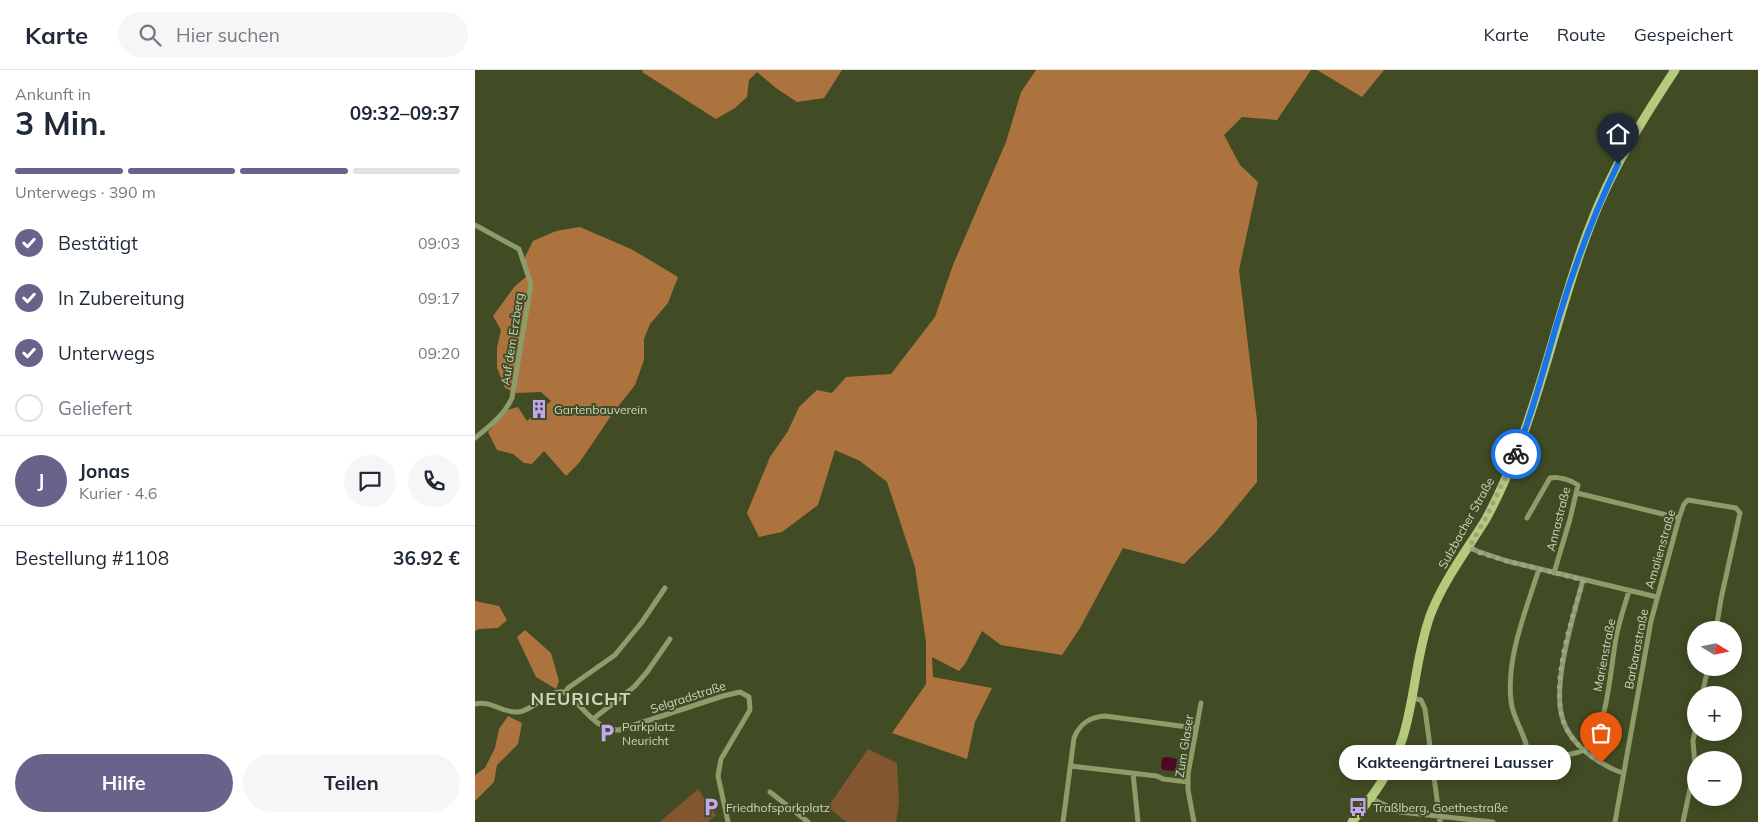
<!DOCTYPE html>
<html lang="de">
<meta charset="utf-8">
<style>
:root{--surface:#fff;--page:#f6f6f7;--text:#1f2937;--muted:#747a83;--line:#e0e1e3;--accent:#69628b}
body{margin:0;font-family:Mulish,sans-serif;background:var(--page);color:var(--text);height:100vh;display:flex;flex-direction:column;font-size:19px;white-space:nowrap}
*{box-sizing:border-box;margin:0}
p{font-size:16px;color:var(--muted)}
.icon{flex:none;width:28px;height:28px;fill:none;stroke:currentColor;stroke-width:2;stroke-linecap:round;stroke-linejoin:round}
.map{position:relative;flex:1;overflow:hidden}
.side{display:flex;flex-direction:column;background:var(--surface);width:475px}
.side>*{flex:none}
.needle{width:32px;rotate:100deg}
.buttons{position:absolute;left:1212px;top:551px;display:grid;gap:10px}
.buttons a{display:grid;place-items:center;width:55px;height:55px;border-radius:50%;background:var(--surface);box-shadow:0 2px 12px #0003;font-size:25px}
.pin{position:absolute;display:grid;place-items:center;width:42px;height:42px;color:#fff;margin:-51px -21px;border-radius:50% 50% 50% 0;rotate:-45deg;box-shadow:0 0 5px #0007}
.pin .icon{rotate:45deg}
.courier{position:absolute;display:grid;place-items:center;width:50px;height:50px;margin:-25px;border:4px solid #1a73e8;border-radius:50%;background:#fff;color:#222;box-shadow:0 1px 6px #0007}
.bubble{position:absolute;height:35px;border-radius:18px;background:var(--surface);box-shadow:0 2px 12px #0003;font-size:16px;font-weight:700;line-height:35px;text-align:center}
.head em{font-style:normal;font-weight:700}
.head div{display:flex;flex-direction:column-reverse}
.head{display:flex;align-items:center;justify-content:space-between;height:85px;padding:0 15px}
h1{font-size:32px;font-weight:700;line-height:38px}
.bar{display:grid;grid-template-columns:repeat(4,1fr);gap:8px 5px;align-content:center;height:60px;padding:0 15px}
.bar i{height:6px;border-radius:4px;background:var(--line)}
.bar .selected{background:var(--accent)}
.bar p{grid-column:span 4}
.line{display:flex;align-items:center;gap:12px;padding:0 15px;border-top:1px solid var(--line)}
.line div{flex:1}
.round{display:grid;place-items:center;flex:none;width:52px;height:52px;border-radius:26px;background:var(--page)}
ol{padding:0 15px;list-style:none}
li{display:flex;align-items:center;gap:15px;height:55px}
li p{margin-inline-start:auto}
li .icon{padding:5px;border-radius:50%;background:var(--accent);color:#fff;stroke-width:4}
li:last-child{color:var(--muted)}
li i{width:28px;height:28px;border:2px solid var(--line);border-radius:50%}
.primary-button{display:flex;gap:10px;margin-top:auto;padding:10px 15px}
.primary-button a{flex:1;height:58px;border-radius:30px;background:var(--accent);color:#fff;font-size:20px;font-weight:700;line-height:58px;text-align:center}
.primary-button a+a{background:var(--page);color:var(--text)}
header{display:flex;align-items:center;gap:30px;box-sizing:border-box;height:70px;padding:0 25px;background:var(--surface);border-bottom:1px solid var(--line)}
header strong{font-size:24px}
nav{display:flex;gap:28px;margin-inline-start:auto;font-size:18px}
.search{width:350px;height:45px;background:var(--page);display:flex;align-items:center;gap:12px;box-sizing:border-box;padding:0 18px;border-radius:28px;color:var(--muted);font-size:19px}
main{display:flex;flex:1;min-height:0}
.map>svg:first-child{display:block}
</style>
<header>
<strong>Karte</strong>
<div class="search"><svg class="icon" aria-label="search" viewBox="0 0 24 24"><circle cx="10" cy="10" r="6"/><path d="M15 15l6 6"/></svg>Hier suchen</div>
<nav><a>Karte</a><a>Route</a><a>Gespeichert</a></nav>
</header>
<main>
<section class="side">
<div class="head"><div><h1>3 Min.</h1><p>Ankunft in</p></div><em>09:32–09:37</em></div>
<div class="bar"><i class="selected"></i><i class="selected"></i><i class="selected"></i><i></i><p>Unterwegs · 390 m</p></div>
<ol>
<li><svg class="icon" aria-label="check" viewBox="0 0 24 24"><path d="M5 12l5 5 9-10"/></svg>Bestätigt<p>09:03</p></li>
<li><svg class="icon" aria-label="check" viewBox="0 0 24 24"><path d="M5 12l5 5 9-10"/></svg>In Zubereitung<p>09:17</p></li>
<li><svg class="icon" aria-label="check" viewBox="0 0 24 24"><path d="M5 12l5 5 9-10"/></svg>Unterwegs<p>09:20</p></li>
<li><i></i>Geliefert</li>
</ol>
<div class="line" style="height:90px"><b class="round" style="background:var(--accent);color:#fff">J</b><div><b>Jonas</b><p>Kurier · 4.6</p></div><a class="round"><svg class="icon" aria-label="chat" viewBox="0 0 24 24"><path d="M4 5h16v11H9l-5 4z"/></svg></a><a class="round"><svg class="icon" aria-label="phone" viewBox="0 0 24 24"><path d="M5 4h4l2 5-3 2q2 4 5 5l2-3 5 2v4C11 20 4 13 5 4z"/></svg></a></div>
<div class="line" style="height:65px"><div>Bestellung #1108</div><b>36.92 €</b></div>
<div class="primary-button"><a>Hilfe</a><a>Teilen</a></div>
</section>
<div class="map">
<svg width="1283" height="752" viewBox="0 0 1283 752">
<rect width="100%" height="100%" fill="#414c24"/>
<path fill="#82562e" d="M393,679L422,693L424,732L421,752H373L367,749L353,737Z
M223,719L241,745L233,752H185Z"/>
<path fill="#ad733f" d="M168,0H367L349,28L322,32L301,18L282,2L274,10L272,27L260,38L241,49L167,2Z
M561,0H836L802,50L767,47L749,65L765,95L783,112L764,200L782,350V412L740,463L709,494L648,478L605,558L587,585L526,575L507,561L490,594L484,601L457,587L458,607L517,618L500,652L492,689L417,663L451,614V572L440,497L412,412L385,391L360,380L343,435L307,462L284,467L272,443L295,387L313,361L324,337L342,320L357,323L371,307L416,304L460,247L478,195L531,72L546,22Z
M842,0H909L887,27Z
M105,157L158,180L203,207L193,233L175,254L169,269V290L160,315L138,343L104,393L91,406L69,381L57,394L49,393L38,384L22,380L13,362L32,340L43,337L52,351L76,331L66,322L41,323L30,318L22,298V278L26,260L18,246L40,216L52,206L49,189L58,171L81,161Z
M0,531L24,536L32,550L23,558L4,559L0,561Z
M50,560L76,583L84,611L81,619L61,607L42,567Z
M33,646L47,653L43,674L22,695L19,712L0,731V705L10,698L20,678L24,659Z"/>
<path fill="#4c0925" d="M693,687L702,689L700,701L688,700L686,697L687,688Z"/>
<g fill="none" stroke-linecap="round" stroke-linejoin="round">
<path stroke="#8e9c6a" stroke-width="5" d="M0,155L44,179L56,214L37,328C29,345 15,356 0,368
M1102,423L1204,448
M1052,448L1075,408C1083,406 1096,410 1103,415L1095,449L1079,503
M994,477L1002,481L1032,491L1182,527
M1108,510C1099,544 1076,616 1088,650C1093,666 1107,681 1122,690C1131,696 1139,701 1149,703
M90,623L93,618L140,585L167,552L190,518
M1227,625L1233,598
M937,628L946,630L950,639L965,752
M0,634C15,630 28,643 42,642C57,642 74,619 88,622C93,623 96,627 100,631C112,643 125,661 144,660L248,626L265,622L274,627L275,640L246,689L243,706L253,752
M118,649L159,617L172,602L195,569
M956,680L963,679C995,681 1084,695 1110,679C1132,666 1136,594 1141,568C1144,552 1149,537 1154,521
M1053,686C1053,667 1038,651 1036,631C1031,588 1051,540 1064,499
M596,696L682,706L688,709L713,712
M658,703L663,752
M295,722L333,752
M895,728L925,742L1018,752
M588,752L599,668C605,653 615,647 630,646L720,658
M719,752L713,720V704L726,633
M1140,752L1176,551L1204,448L1209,434L1213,430L1261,438L1265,443L1246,529L1241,560
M1208,752L1220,695L1218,671L1221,656"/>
<path stroke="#b5cb7b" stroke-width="9" d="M877,752C898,726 918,699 928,667C940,628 941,585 955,546C968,511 992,480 1011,449C1023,427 1033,404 1042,381C1071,308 1086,230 1115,156C1136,100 1167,50 1200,0"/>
</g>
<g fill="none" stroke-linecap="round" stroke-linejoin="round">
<path stroke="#9da589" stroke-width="5" stroke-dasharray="0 9" d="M1041,384L1012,446L994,477L1002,482L1032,491L1108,510C1097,550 1077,605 1087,647C1091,666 1110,683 1126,693"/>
<path stroke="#1a73e8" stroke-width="6" d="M1041,384C1059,340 1070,293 1084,247C1100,194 1119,143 1143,94"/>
</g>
<defs>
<g id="building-bare" transform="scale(1.5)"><path d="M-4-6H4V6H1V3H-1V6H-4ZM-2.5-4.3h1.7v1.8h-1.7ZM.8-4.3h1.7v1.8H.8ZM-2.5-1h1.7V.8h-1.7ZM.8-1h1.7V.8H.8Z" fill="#c3a7f2" stroke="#414c24" stroke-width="2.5" paint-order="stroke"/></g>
<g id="parking-bare" transform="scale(1.5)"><path d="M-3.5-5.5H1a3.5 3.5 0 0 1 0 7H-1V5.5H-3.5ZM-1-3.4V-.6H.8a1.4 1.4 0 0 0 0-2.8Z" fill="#c3a7f2" stroke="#414c24" stroke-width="2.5" paint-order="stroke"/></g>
<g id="bus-bare" transform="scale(1.5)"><path d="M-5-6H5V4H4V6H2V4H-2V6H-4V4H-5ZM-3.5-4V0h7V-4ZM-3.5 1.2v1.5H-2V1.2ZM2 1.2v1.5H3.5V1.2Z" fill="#c3a7f2" stroke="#414c24" stroke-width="2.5" paint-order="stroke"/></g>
</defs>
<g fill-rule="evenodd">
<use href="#building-bare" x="64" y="339"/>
<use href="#parking-bare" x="132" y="663"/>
<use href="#parking-bare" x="236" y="737"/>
<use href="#bus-bare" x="883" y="737"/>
</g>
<g text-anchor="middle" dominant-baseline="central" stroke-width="4" stroke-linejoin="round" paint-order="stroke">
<g font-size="12" fill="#ced5bf" stroke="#414c24">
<text transform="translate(37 269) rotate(-81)">Auf dem Erzberg</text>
<text transform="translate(1083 449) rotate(-76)">Annastraße</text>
<text transform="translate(991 453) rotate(-61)">Sulzbacher Straße</text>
<text transform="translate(1185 479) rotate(-74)">Amalienstraße</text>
<text transform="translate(1161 579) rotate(-79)">Barbarastraße</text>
<text transform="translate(1129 585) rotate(-79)">Marienstraße</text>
<text transform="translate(213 627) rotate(-18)">Selgradstraße</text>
<text transform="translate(709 676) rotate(-81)">Zum Glaser</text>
</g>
<g font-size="12" fill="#ced5bf" stroke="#414c24" text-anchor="start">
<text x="79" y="339">Gartenbauverein</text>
<text x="147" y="656">Parkplatz<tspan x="147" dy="14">Neuricht</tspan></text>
<text x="251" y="737">Friedhofsparkplatz</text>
<text x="898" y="737">Traßlberg, Goethestraße</text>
</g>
<g font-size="18" font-weight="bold" letter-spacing="1" fill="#ced5bf" stroke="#414c24">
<text x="106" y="628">NEURICHT</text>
</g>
</g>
</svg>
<div class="buttons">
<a><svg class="needle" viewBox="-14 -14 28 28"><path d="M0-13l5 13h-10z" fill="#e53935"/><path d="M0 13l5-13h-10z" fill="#747a83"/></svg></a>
<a>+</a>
<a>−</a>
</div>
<div class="pin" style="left:1126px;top:693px;background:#ea580c"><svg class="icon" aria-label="bag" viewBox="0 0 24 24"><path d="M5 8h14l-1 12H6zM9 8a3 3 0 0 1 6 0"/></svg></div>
<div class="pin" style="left:1143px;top:94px;background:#1f2937"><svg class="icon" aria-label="home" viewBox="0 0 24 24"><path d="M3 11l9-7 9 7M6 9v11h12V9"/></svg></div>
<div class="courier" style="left:1041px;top:384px"><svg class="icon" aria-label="bike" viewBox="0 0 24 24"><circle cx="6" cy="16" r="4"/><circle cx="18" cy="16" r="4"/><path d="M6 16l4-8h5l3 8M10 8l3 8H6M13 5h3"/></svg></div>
<div class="bubble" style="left:864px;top:675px;width:232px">Kakteengärtnerei Lausser</div>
</div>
</main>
